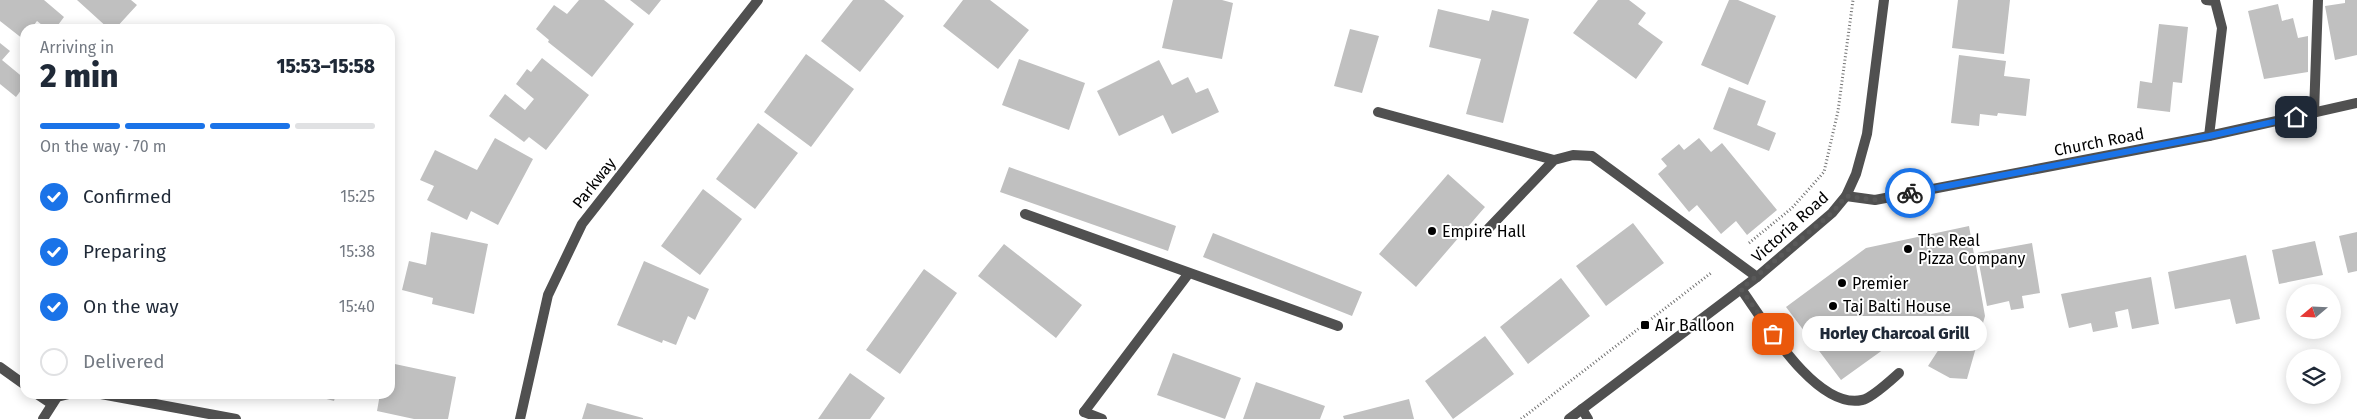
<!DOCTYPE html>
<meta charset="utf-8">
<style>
:root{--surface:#fff;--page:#f6f6f7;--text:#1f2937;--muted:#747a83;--line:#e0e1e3;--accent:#1a73e8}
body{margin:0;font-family:"Fira Sans",sans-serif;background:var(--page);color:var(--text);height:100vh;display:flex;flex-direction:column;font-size:19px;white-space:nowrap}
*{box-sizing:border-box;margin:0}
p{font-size:16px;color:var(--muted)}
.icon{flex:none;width:28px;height:28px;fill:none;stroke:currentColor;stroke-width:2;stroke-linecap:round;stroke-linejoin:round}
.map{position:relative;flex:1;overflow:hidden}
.sheet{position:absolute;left:20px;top:24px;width:375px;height:375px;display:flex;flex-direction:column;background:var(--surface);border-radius:15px;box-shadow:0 2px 12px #0003}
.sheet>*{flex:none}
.needle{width:32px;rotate:251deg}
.buttons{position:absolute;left:2286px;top:284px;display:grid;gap:10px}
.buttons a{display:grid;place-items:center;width:55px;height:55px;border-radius:50%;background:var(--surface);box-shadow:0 2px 12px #0003;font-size:25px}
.pin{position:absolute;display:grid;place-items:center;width:42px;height:42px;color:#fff;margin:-21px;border-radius:10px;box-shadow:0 2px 8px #0006}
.courier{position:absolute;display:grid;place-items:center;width:50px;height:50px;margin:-25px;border:4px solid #1a73e8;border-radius:50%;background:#fff;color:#222;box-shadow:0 1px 6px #0007}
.bubble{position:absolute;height:35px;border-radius:18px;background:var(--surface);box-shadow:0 2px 12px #0003;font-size:16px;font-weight:800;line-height:35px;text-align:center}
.headline em{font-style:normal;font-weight:800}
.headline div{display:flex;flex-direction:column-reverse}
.headline{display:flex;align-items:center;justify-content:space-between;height:85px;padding:0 20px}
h1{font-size:32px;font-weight:800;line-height:38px}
.bar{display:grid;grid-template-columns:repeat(4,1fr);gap:8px 5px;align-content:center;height:60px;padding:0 20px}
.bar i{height:6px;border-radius:4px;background:var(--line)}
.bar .selected{background:var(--accent)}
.bar p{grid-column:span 4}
ol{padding:0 20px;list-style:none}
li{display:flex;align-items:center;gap:15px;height:55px}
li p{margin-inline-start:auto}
li .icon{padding:5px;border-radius:50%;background:var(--accent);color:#fff;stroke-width:4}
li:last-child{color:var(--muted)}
li i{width:28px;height:28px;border:2px solid var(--line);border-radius:50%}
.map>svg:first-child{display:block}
</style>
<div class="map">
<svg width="2357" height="419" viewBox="0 0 2357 419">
<rect width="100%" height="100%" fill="#fff"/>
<path fill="#c0c0c0" d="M0,0H44L64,17L55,29H47L37,21L31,29H25L23,39L0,21Z
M77,0H131L137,5L115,29H109Z
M579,0H604L634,24L592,77L548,42L549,40L536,29L554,5L567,14Z
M630,0H661L649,15Z
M853,0H884L904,16L860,72L821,41Z
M963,0H990L1029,30L998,69L943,26Z
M1173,0H1222L1233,3L1222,59L1162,48Z
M1598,0H1629L1646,13L1638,24L1663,42L1636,79L1573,33Z
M1729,0H1738L1776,16L1748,85L1701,65Z
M1958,0H2010L2004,54L1952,48Z
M2345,0H2357V55L2335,60L2325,6L2345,3Z
M2278,4L2282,21L2293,18L2298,38L2308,36V72L2264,79L2248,11Z
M1438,9L1489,21L1492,10L1529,19L1503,123L1466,114L1481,59L1429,47Z
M2159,24L2188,27L2182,83L2173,82L2170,112L2137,108L2140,81L2152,83Z
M1350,29L1379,36L1362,93L1334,86Z
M0,43L10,51L2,60L25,79V85L16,97L0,84Z
M806,54L854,89L811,147L764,112Z
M1959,55L2006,61L2004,76L2030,79L2026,116L1998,113L1997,116L1980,114L1979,126L1951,123Z
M542,58L589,95L546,150L529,137L524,142L489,116L505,94L525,110L534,99L516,84L527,69L531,72Z
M1019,59L1085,83L1069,130L1002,105Z
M1159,60L1172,85L1188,77L1196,93L1208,88L1219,112L1172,134L1163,115L1119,136L1097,91Z
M1729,87L1766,101L1757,125L1776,133L1769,151L1713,129Z
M758,123L798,153L755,209L716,179Z
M495,138L533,159L498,225L471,211L467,220L427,200L434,186L420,180L435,150L477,170Z
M1699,138L1711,152L1722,143L1777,210L1747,235L1736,221L1721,234L1697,205L1689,212L1658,174L1667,166L1661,159L1679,144L1684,150Z
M1009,167L1176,226L1168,251L1000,192Z
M1448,174L1485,207L1416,287L1379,254Z
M703,189L742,219L700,275L661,246Z
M1633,223L1664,263L1606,306L1576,266Z
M1969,226L1985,316L1967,379L1950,378L1928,366L1941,346L1923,321L1841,380L1786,307L1866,248Z
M431,232L488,244L474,314L432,304L433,298L402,290L409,261L426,265Z
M2357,232V271L2348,273L2339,236Z
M1213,233L1362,292L1352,316L1203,257Z
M2315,241L2323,275L2279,284L2272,250Z
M2032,243L2040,293L2022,296L2024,308L2011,310L2009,301L1987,306L1977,253Z
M1004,244L1082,305L1056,338L978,276Z
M2246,255L2260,319L2236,324L2230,299L2175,309L2168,272Z
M644,261L709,289L695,320L688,316L676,345L663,340L662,343L617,325Z
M924,269L957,293L900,374L866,350Z
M2151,277L2159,324L2132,329L2128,309L2115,312L2118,327L2093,332L2091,323L2069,328L2061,294Z
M1561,278L1590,316L1528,364L1500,327Z
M1485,336L1514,374L1453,419L1425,381Z
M1173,353L1241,378L1225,419L1157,395Z
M390,363L456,377L448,419H414L377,411L380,394H390Z
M850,373L885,398L870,419H818Z
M1256,382L1325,406L1320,419H1243Z
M308,394H336L334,401Z
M1409,399L1414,419H1344L1343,416Z
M587,403L643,418V419H582Z"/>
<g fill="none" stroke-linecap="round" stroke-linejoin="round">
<path stroke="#727272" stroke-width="3" stroke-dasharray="1 2.5" stroke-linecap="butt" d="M1749,243L1792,208L1824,172L1838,111L1853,0
M1521,419L1711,273"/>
<path stroke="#505050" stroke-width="10" d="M2206,0L2215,1L2222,28L2209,136
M1378,112L1554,160
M2314,113L2318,0
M1025,214L1338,326
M1488,229L1554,160L1573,155L1592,156L1757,277
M1741,289C1764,321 1816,410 1862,400C1872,398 1891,380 1899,373
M0,367L25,385
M37,394L52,404
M1582,409L1588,419
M1084,412L1189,273"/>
<path stroke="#505050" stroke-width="10" d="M1846,196L1875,200L2209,136L2357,103
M101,394L236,419
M1084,412L1102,419
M43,419L57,397L69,394
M520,419L548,295L582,224L758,0"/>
<path stroke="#505050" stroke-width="10" d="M1569,419L1757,277L1832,213L1846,196L1856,174L1867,134L1884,0"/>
</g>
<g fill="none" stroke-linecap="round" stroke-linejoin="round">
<path stroke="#595959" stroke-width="5" stroke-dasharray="0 9" d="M1773,334L1741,289L1832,213L1846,196L1874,200L1910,193"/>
<path stroke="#1a73e8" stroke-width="6" d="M1910,193L2209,136L2296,117"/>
</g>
<g fill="#000" stroke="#fff" stroke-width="2">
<circle cx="1432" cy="231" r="5"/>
<circle cx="1908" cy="249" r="5"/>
<circle cx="1842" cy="283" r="5"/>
<circle cx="1833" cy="306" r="5"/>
<rect x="1640" y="320" width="10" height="10" rx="2.5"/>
</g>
<g text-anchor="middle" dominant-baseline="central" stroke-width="4" stroke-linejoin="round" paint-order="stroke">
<g font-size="16" fill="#000" stroke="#fff">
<text transform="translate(2099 142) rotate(-11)">Church Road</text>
<text transform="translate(594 183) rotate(-52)">Parkway</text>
<text transform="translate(1790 227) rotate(-42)">Victoria Road</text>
</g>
<g font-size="16" fill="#000" stroke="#fff" text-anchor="start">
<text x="1442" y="231">Empire Hall</text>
<text x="1918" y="240">The Real<tspan x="1918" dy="18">Pizza Company</tspan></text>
<text x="1852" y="283">Premier</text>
<text x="1843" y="306">Taj Balti House</text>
<text x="1655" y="325">Air Balloon</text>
</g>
</g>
</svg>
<div class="buttons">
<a><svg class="needle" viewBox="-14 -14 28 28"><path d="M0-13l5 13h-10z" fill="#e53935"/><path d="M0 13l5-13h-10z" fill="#747a83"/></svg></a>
<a><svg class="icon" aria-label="layers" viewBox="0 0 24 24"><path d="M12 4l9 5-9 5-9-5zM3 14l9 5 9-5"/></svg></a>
</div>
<div class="pin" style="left:1773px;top:334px;background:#ea580c"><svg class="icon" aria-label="bag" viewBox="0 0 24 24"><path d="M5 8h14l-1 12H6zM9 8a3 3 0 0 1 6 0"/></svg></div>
<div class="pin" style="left:2296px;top:117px;background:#1f2937"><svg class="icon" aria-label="home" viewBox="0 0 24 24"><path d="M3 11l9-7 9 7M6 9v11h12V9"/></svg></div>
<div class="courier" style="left:1910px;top:193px"><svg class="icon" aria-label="bike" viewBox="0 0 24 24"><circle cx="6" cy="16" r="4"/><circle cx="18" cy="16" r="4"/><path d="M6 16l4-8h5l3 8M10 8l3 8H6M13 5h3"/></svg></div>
<div class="bubble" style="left:1802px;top:316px;width:185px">Horley Charcoal Grill</div>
<section class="sheet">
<div class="headline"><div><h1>2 min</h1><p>Arriving in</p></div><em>15:53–15:58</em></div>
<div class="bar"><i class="selected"></i><i class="selected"></i><i class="selected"></i><i></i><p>On the way · 70 m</p></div>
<ol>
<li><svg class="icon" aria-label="check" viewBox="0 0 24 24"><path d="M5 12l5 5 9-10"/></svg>Confirmed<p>15:25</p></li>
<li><svg class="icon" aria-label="check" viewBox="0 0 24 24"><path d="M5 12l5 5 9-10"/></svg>Preparing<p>15:38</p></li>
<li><svg class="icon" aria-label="check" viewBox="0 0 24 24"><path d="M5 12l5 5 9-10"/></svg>On the way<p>15:40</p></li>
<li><i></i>Delivered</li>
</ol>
</section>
</div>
